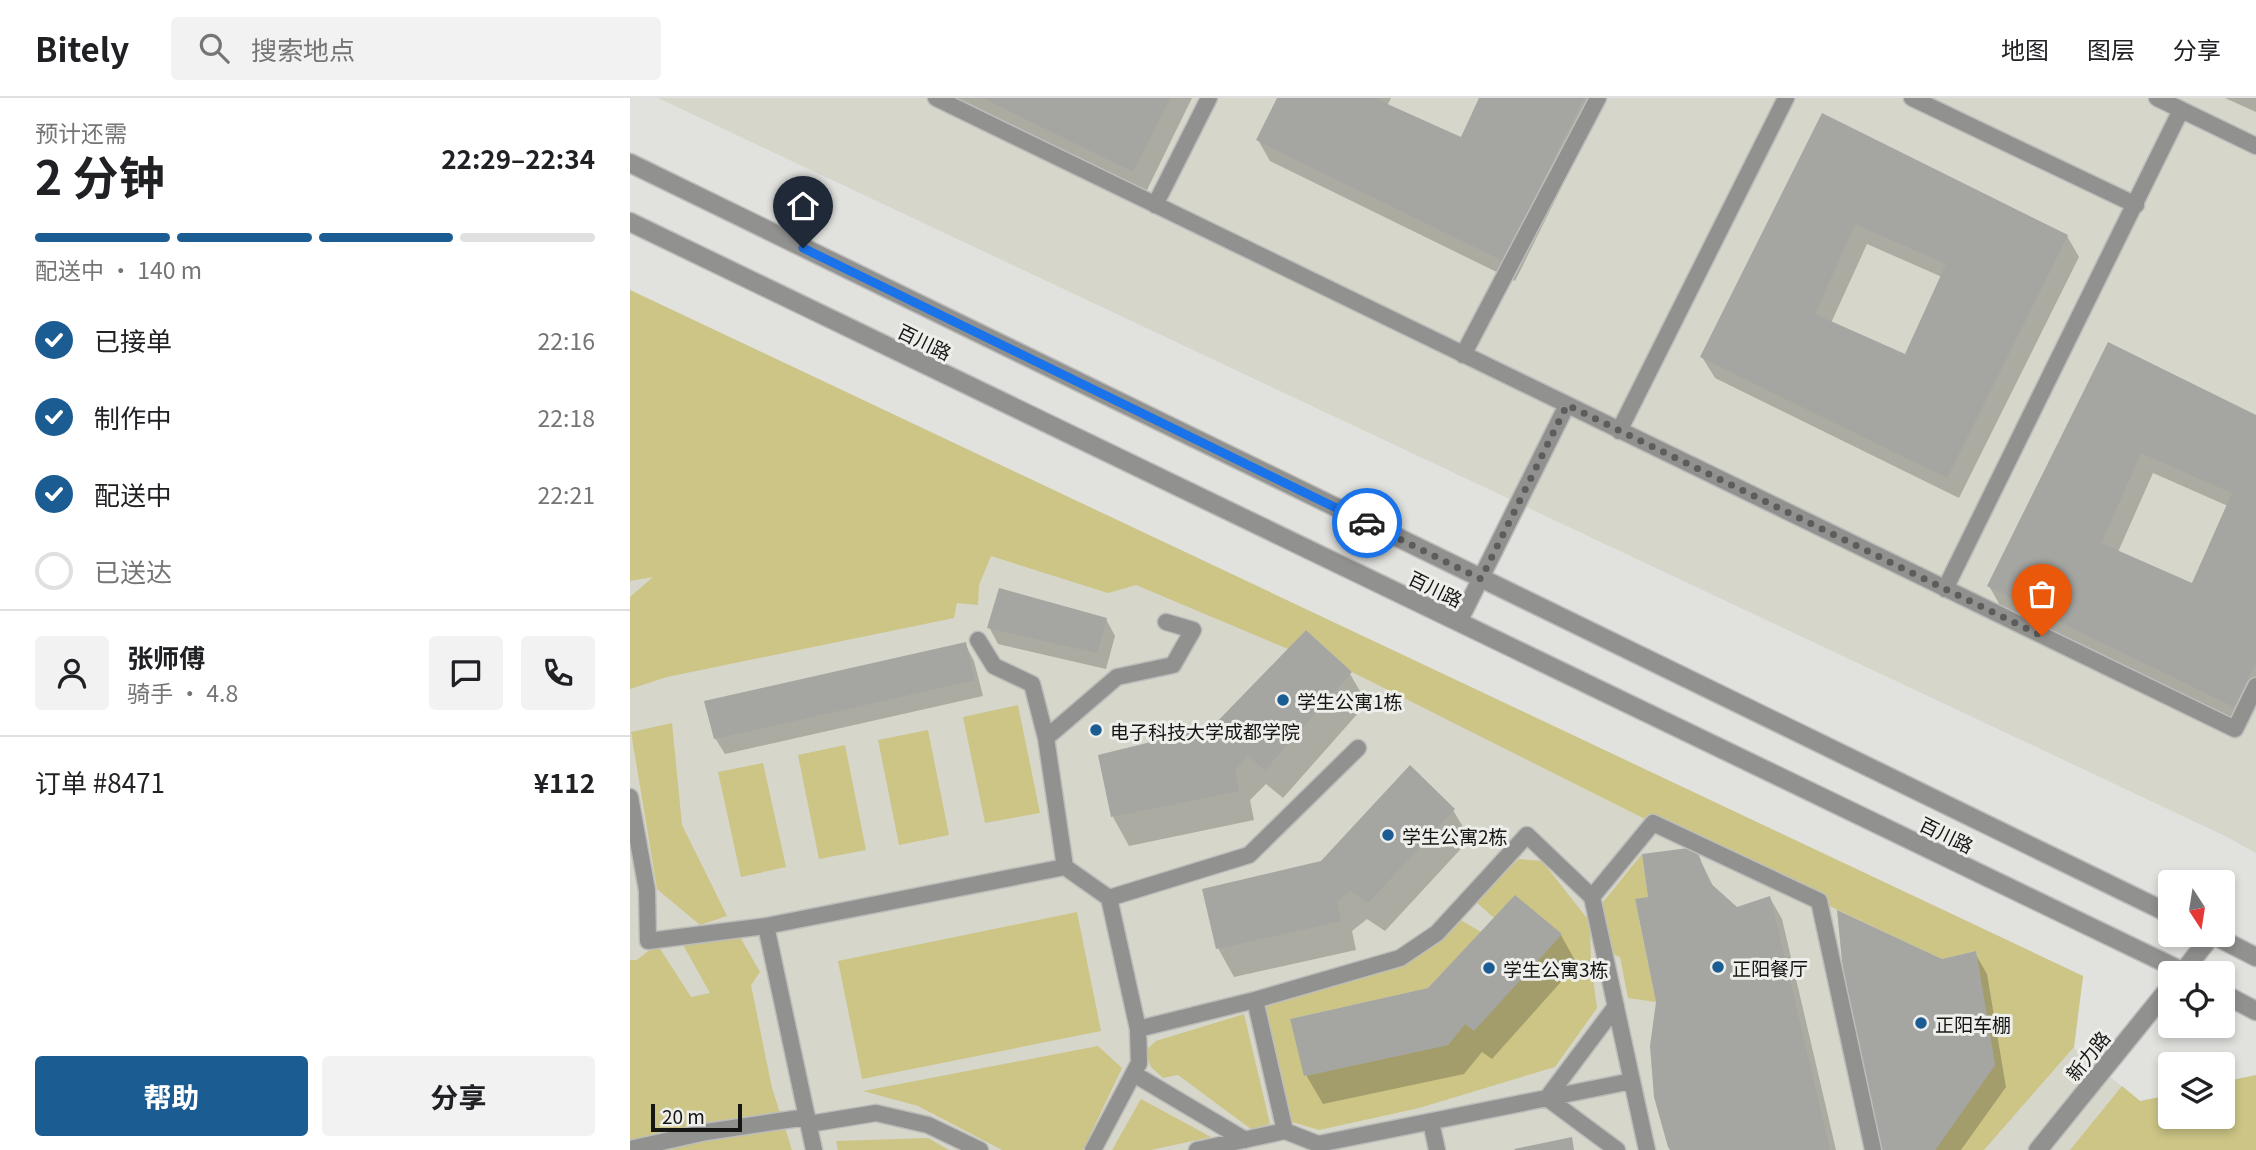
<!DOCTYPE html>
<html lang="zh">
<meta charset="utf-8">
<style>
:root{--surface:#fff;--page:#f2f2f2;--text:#202124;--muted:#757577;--line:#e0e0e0;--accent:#1b5c92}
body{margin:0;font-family:Georgia,"Noto Sans SC",serif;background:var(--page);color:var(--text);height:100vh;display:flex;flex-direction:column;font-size:26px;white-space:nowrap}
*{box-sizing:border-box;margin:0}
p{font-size:23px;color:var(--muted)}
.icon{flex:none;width:38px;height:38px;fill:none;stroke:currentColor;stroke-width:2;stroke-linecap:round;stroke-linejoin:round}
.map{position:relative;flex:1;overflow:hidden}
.drawer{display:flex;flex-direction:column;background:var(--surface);width:630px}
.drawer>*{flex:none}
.needle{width:46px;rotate:168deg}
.controls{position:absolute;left:1528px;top:772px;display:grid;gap:14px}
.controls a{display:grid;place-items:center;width:77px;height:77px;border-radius:7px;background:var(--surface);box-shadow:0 4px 10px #0003;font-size:35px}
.scale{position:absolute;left:21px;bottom:18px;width:91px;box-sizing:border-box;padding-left:7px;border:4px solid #161615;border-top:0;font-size:19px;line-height:24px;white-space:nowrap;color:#161615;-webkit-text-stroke:5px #eeeeeb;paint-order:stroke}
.pin{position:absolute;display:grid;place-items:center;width:60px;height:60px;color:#fff;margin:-72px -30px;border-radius:50% 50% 50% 0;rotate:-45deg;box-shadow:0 0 7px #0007}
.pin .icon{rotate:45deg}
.courier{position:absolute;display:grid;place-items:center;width:70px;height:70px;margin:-35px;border:5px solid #1a73e8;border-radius:50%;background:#fff;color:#222;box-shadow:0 2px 9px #0007}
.headline em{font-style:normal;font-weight:700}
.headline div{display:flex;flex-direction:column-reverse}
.headline{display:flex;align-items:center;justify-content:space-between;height:119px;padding:0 35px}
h1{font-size:46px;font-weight:700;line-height:52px}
.bar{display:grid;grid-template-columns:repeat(4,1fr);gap:10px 7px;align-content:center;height:84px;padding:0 35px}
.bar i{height:9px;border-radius:5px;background:var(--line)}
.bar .active{background:var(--accent)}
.bar p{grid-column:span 4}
.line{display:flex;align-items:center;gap:18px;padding:0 35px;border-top:2px solid var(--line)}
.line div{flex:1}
.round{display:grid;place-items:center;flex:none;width:74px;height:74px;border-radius:7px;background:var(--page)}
ol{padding:0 35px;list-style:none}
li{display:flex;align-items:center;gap:21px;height:77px}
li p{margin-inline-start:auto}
li .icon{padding:7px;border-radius:50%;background:var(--accent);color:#fff;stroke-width:4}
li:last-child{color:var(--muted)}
li i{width:38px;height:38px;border:4px solid var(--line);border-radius:50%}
.cta{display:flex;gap:14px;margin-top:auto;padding:14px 35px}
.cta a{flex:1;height:80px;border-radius:7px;background:var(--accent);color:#fff;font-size:28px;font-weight:700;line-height:80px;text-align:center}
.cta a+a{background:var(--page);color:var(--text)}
header{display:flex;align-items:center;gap:42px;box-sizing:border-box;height:98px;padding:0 35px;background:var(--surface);border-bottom:2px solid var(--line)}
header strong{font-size:33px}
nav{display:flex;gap:38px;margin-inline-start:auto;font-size:24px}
.search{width:490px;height:63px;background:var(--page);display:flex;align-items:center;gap:18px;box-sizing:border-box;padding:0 24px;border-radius:7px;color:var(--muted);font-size:26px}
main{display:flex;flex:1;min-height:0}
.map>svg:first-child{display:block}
</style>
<header>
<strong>Bitely</strong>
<div class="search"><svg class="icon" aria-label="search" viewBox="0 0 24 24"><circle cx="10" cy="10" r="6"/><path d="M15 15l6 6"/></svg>搜索地点</div>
<nav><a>地图</a><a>图层</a><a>分享</a></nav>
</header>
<main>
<section class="drawer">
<div class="headline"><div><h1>2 分钟</h1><p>预计还需</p></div><em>22:29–22:34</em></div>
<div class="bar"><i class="active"></i><i class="active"></i><i class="active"></i><i></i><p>配送中 · 140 m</p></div>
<ol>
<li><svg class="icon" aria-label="check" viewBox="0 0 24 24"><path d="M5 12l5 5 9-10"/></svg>已接单<p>22:16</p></li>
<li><svg class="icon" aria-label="check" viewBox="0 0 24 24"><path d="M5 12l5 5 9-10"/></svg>制作中<p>22:18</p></li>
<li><svg class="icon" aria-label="check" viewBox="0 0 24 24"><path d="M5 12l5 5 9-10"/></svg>配送中<p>22:21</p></li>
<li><i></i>已送达</li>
</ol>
<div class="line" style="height:126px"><a class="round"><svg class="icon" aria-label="person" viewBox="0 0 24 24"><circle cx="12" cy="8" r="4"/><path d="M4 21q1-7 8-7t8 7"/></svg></a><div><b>张师傅</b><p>骑手 · 4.8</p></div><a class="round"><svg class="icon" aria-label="chat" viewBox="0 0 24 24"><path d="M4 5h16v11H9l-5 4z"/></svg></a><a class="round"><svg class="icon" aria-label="phone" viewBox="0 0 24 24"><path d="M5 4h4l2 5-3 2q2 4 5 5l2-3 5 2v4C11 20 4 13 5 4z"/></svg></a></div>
<div class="line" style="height:91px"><div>订单 #8471</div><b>¥112</b></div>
<div class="cta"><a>帮助</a><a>分享</a></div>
</section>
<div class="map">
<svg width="1626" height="1052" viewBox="0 0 1626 1052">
<rect width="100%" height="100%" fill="#e1e1de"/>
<path fill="#d6d6cb" d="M28,0H1626V755L1595,738Z
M0,192L1453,878L1444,950L1510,1003L1540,997V1018H1592L1593,984L1626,977V1052H0Z"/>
<path fill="#ccc586" d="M0,192L1453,878L1444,949L1354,1052H1305L1365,967L1346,853L1312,861L1023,725L722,574L676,532L658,551L506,487L478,495L361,458L349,487L348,507L327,505L324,520L37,579L0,591V499L23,479L0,483Z
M388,607L410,715L355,725L333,619Z
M42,625L52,727L97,818L70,827L27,791L1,634Z
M298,632L319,737L269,747L248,642Z
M215,647L236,752L189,761L168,657Z
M133,665L156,769L111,779L88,674Z
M1012,756L1018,799L1005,802L1026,904L998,900L990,859L975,853L965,814Z
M889,761L912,763L960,824L961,867L967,910L925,969L789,1010L689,1032L662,1024L632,903L764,870L829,821L851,834L798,890L660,921L675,978L818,947L835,926L844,932L932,836L864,820L845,803Z
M447,814L471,933L232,981L208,863Z
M110,839L130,874L121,887L142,990L162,1052H0V862H7L27,846L61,899L80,895L52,845Z
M614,916L640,1026L621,1031L548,977L533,980L521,969L515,953L526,943Z
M468,948L492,970L453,1052H372L288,1008L233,993Z
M1626,977V1052H1440L1492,988L1510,1003L1540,997V1018H1592L1593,984Z
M511,1001L581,1039L521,1052H482Z
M298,1040L319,1052H208L206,1043Z"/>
<path fill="#0003" fill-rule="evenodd" d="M324,0H562L516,94Z
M649,0H761L757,8L832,41L851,0H976L885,183L640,63L628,42Z
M1595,0H1626V14Z
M1192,17L1437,138L1449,159L1329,400L1085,280L1072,259ZM1237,146L1312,179L1276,258L1201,225Z
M1478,247L1626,319V609L1616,630L1371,509L1359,488ZM1523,375L1598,408L1562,488L1488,454Z
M476,521L485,538L476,571L368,546L359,529Z
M335,546L344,563L353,598L95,656L85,640Z
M720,576L737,605L653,700L636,686L620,702L624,722L499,748L483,719L583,631Z
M823,712L840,741L755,833L737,821L722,833L726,852L604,879L588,850L692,765Z
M1065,751L1084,790L1106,811L1140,800L1152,821L1206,1052H1042L1020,800Z
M931,837L947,866L862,961L852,954L834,976L693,1006L676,977L799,892Z
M1345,855L1357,876L1376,989L1331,1052H1252L1311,862Z"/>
<path fill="#a5a5a2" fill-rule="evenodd" d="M353,0H540L503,74Z
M647,0H744L831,39L849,0H954L873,163L626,42Z
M1192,15L1438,137L1317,380L1070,259ZM1225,126L1316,166L1275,256L1185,216Z
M1478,244L1626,317V565L1604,609L1357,488ZM1511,355L1602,395L1562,485L1471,445Z
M369,490L477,520L467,555L357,530Z
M676,532L722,574L635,672L618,658L605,672L609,693L481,719L468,657L582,629Z
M336,544L345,582L84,641L74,603Z
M780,667L825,711L738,805L720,793L707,803L711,823L586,851L572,791L691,763Z
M1066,749L1078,783L1107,809L1140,798L1200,1052H1040L1038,1049L1024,999L1020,948L1026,904L1005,801L1018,799L1012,756Z
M885,797L932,836L844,933L835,926L818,947L674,978L660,921L798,890Z
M1207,812L1312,861L1346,853L1365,967L1305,1052H1250L1214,884Z
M942,1039L944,1052H885L884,1051Z"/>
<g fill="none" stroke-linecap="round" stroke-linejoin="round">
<g stroke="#bcbcba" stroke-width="19">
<path id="service" d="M306,0L1605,631L1626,588
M1282,0L1506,107
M1527,0L1626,48
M525,107L579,0
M833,257L968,0
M989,333L1156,0
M1315,491L1551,12
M829,524L937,307
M348,542L364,568L402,586L416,640
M0,699L17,792L18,843L136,828L435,769L479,800L508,931L509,965L463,1052
M435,769L416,640L487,579L543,567L563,532L536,524
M962,799L1017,1052
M479,800L619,757L728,650
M136,828L184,1052
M986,908L917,1000L987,1052
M508,931L625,902L770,860L807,835L897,737L962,799L1023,725L1189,803L1243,1052
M504,976L615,1042
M801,1024L807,1052
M179,1026L246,1015L298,1027L350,1052
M655,1033L688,1046L689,1052
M688,1046L1002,983
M0,1051L76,1034L177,1019
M567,1052L655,1033L625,902"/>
</g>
<g stroke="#bcbcba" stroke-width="21">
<path id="minor" d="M1552,875L1582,837
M1408,1052L1540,889"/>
</g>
<g stroke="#bcbcba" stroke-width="21">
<path id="tertiary" d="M0,65L1540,816
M0,124L1556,875
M1581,836L1626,859
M1592,895L1626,913"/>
</g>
<use href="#service" stroke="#919190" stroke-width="16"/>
<use href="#minor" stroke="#919190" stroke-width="18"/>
<use href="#tertiary" stroke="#919190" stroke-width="18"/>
</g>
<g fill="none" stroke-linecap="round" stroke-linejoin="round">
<path stroke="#5d5d5b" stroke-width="7" stroke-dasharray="0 12.6" d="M737,425L851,481L937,307L1412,538"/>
<path stroke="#1a73e8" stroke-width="9" d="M173,150L737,425"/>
</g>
<g fill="#1b5c92" stroke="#eeeeeb" stroke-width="2.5">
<circle cx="653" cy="602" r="7"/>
<circle cx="466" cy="632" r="7"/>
<circle cx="758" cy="737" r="7"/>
<circle cx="1088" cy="869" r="7"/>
<circle cx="859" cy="870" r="7"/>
<circle cx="1291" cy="925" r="7"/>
</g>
<g text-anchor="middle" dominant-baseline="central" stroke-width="6" stroke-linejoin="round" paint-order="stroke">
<g font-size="19" fill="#161615" stroke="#eeeeeb">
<text transform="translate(295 243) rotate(26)">百川路</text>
<text transform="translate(806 490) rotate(26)">百川路</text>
<text transform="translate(1317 736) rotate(26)">百川路</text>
<text transform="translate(1457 957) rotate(-51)">新力路</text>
</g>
<g font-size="19" fill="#161615" stroke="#eeeeeb" text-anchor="start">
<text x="667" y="602">学生公寓1栋</text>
<text x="480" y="632">电子科技大学成都学院</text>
<text x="772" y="737">学生公寓2栋</text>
<text x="1102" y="869">正阳餐厅</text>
<text x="873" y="870">学生公寓3栋</text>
<text x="1305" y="925">正阳车棚</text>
</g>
</g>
</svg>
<div class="controls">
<a><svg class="needle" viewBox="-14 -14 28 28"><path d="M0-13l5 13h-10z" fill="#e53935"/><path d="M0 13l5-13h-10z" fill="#757577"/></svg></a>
<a><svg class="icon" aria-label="locate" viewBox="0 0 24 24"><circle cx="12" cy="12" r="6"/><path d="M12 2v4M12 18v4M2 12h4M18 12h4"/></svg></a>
<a><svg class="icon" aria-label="layers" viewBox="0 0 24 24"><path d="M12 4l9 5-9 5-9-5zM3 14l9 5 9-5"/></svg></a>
</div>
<div class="scale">20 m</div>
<div class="pin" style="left:1412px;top:538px;background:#ea580c"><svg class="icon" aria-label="bag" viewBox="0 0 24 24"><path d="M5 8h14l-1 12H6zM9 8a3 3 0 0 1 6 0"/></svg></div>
<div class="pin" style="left:173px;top:150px;background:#1f2937"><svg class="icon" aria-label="home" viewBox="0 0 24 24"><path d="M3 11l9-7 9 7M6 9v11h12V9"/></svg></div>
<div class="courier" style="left:737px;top:425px"><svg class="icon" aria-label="car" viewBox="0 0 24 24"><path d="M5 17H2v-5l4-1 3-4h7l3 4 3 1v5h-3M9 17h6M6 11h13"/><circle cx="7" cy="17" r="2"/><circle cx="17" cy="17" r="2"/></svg></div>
</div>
</main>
